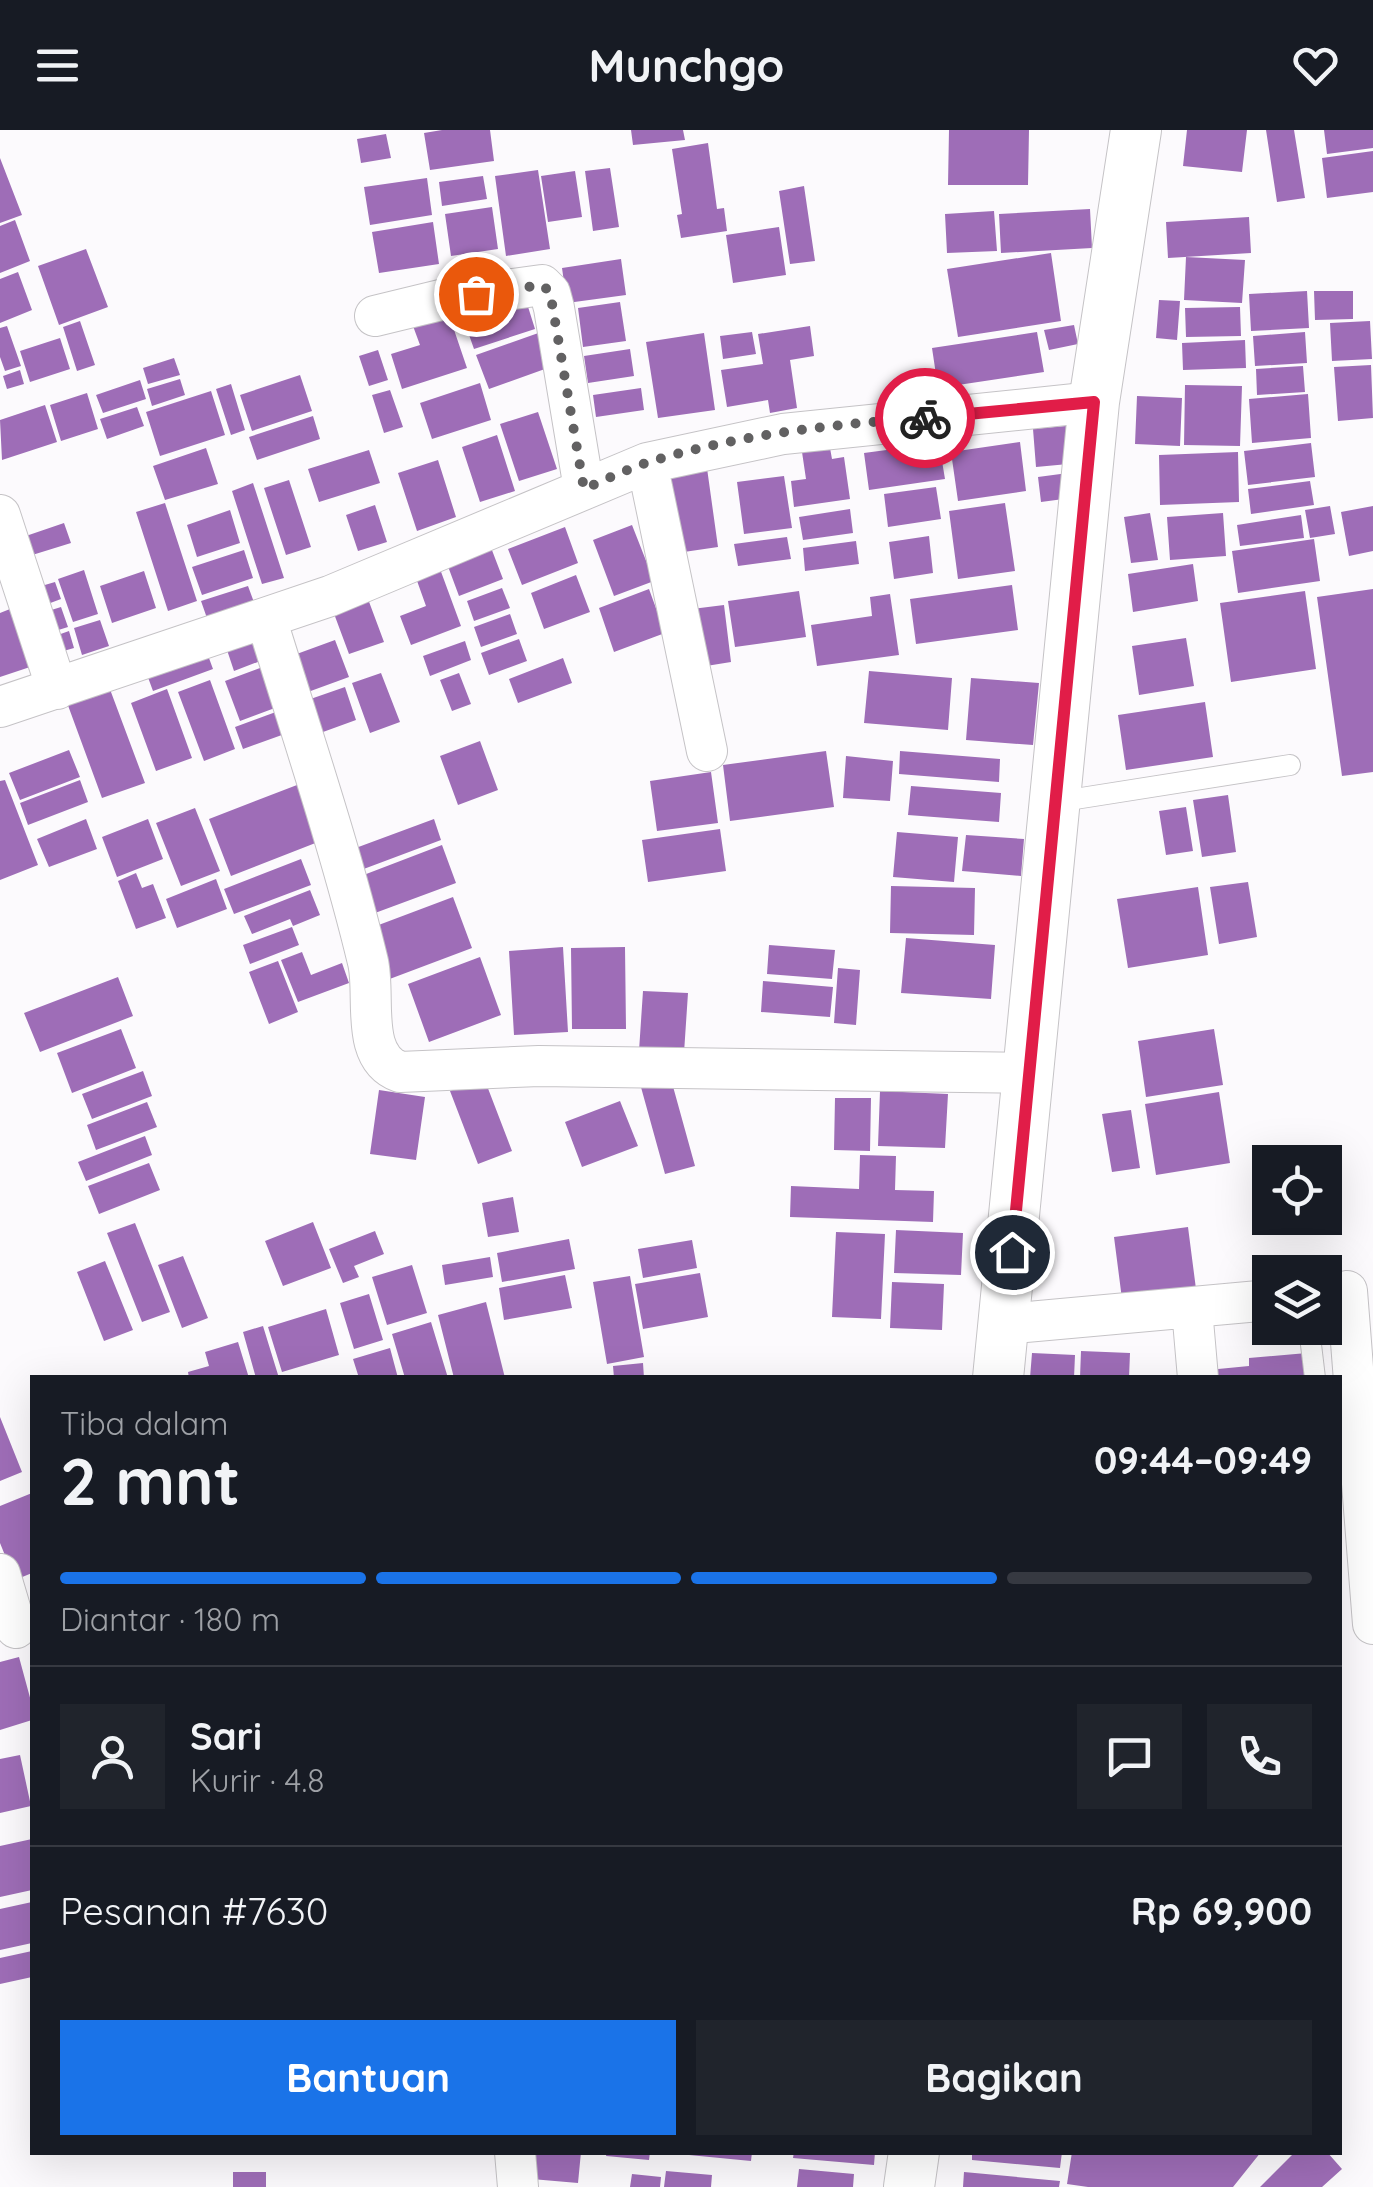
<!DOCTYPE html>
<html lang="id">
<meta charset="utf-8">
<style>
:root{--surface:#171b24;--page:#20242c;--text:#f1f3f6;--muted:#9ea1a6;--line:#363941;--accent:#1a73e8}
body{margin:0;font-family:Quicksand,sans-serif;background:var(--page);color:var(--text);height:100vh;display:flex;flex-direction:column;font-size:38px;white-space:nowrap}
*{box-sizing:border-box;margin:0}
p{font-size:32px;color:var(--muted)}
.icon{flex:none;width:55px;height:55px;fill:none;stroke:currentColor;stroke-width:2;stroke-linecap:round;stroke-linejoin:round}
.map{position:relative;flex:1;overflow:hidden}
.side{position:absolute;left:30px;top:1245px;width:1312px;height:780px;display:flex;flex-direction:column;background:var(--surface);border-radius:0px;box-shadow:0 10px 40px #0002}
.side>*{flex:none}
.fabs{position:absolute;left:1252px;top:1015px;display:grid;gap:20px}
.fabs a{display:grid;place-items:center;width:90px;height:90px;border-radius:0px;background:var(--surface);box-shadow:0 10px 40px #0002;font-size:50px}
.pin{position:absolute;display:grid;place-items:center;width:85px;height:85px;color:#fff;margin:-42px;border:5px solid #fff;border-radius:50%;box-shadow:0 2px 10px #0007}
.courier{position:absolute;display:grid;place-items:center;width:100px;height:100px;margin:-50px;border:8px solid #e11d48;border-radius:50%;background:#fff;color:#222;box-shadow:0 2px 12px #0007}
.summary em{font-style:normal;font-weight:800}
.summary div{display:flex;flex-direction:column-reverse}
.summary{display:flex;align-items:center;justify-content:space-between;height:170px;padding:0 30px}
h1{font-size:65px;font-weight:800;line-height:75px}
.bar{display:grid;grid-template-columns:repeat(4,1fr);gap:15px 10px;align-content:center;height:120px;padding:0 30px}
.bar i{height:12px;border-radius:8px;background:var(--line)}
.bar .on{background:var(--accent)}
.bar p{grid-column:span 4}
.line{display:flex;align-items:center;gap:25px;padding:0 30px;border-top:2px solid var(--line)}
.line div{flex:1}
.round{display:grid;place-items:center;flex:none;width:105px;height:105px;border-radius:0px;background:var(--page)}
.primary-button{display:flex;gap:20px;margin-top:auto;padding:20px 30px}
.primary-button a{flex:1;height:115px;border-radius:0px;background:var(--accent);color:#fff;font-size:40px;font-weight:800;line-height:115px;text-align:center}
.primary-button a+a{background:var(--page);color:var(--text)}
header{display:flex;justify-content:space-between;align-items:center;height:130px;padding:0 30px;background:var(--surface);font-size:45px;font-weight:800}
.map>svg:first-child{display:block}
</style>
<header><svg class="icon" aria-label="menu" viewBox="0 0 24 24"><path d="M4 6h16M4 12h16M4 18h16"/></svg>Munchgo<svg class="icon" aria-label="heart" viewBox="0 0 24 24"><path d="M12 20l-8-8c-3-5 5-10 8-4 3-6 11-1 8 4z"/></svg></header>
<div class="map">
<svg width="1373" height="2057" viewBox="0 0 1373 2057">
<rect width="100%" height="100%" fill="#fcfafd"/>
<path fill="#9e6db7" d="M442,0H490L494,31L430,40L424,3Z
M631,0H683L685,10L633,15Z
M949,0H1029L1028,55H948Z
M1187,0H1247L1242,42L1183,36Z
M1266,0H1294L1305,68L1277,72Z
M1324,0H1373V18L1327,24Z
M386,4L391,28L361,33L357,9Z
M708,13L717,79L724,78L727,101L681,108L677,85L682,84L672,19Z
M1373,21V62L1327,68L1322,28Z
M0,28L22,85L0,93Z
M610,38L619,97L593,101L585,41Z
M538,40L550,119L506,126L495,46Z
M575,41L582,87L548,92L541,46Z
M483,46L487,69L442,76L439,52Z
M427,48L432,85L370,95L364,57Z
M804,56L815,131L790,134L779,61Z
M492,77L498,119L451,126L445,84Z
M1090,79L1092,118L1001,123L999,84Z
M994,81L997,121L947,123L945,84Z
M1249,87L1251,123L1168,128L1166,92Z
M15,90L30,131L0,143V96Z
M433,92L439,134L379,143L372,102Z
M779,97L786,145L733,153L726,105Z
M86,119L108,177L59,195L38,136Z
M1051,123L1061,191L958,207L947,139Z
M1186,127L1245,130L1242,173L1184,170Z
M621,129L626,165L567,173L562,138Z
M18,142L32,180L0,193V149Z
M1307,161L1309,198L1251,201L1249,164Z
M1314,161H1353V189L1315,190Z
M524,164L535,199L474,219L462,185Z
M1159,170L1180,171L1177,210L1156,208Z
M620,172L626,211L583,217L578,178Z
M1240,177L1241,206L1186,207L1185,178Z
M449,185L467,238L402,259L391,224L420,215L413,196Z
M80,191L95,235L77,241L63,197Z
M1370,191L1372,229L1332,231L1330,193Z
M1074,195L1078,214L1049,220L1044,200Z
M7,196L21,236L5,241L0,227V198Z
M810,196L814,226L790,230L797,278L770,283L768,270L727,277L721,240L763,234L758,204Z
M544,201L556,235L489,259L476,225Z
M752,202L756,224L723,229L720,206Z
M1037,202L1044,242L938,258L932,218Z
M1305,202L1307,233L1255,236L1253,206Z
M704,203L715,280L658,288L646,212Z
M60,208L70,239L30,252L20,221Z
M1245,210L1246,238L1183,240L1182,213Z
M630,219L634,246L588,253L584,226Z
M378,220L388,250L369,256L359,226Z
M174,228L180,245L148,254L143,238Z
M1371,235L1373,288L1338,291L1334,237Z
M1303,236L1305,262L1257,265L1256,239Z
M20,240L24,254L7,259L3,246Z
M300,245L312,281L252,301L240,265Z
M180,249L185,265L152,276L147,259Z
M140,250L146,269L103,283L96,265Z
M480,253L491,290L432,309L420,273Z
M231,254L245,300L231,305L216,259Z
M1185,255L1242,256L1240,316L1184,315Z
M641,258L644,280L596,287L593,265Z
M390,260L403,297L384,303L372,265Z
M211,261L225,305L160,326L146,282Z
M87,263L98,299L61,311L50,275Z
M1308,264L1311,308L1252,313L1249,269Z
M1137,266L1182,268L1180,316L1135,314Z
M45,275L57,312L2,330L0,290Z
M137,277L144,296L107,309L100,289Z
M538,282L557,339L519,351L500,294Z
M313,286L320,309L257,330L249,307Z
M1076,295L1079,333L1036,337L1033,299Z
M497,305L515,361L480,372L462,317Z
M1020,312L1026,361L958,371L951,322Z
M939,313L945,349L869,360L864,323Z
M1311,313L1315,347L1248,355L1244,321Z
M206,318L218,354L165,370L153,336Z
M830,318L832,329L844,327L850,369L794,377L791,351L806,349L802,322Z
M369,320L380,353L319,372L308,339Z
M1238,322L1239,372L1160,375L1159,325Z
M438,330L456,387L417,401L398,343Z
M706,331L718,417L677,423L666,337Z
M1068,343L1071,368L1041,372L1038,347Z
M784,346L792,398L744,404L737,352Z
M289,350L311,417L286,425L264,358Z
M1310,351L1314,375L1251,384L1248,359Z
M253,353L284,448L262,454L232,361Z
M936,357L941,389L888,397L884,364Z
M165,373L197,471L168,481L136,382Z
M1005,373L1015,441L958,449L949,381Z
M375,375L387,412L358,421L346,385Z
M1330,376L1335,404L1310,408L1305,380Z
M1373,376V421L1349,426L1341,382Z
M850,379L853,403L803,410L799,387Z
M230,380L240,413L197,427L187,395Z
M1150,383L1158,430L1131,433L1124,387Z
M1223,383L1226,426L1170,430L1167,387Z
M1301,385L1304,408L1240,416L1237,395Z
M64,393L71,413L29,426L23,407Z
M632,395L654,451L614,466L593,410Z
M565,397L578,433L522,455L508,419Z
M929,406L933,443L894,449L889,412Z
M787,407L791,429L738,436L734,414Z
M1314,409L1320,451L1238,463L1232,421Z
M856,411L859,434L805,441L803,418Z
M490,415L503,449L459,466L446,431Z
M244,420L253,448L202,465L192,437Z
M1193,434L1198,471L1133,482L1128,444Z
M440,439L461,496L411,515L400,486L426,476L416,448Z
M84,440L98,484L73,492L58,449Z
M144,441L156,478L112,493L100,456Z
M576,445L590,482L544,499L531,463Z
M55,452L61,469L45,475L38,457Z
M1012,455L1018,500L916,514L910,469Z
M248,456L255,475L208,491L201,471Z
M502,458L510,478L474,491L467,471Z
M649,459L665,503L614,522L599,478Z
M1373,459V642L1342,646L1317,467Z
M799,461L806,507L735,517L728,471Z
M1305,461L1316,539L1231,552L1220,473Z
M890,464L899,525L817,536L811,495L872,486L870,467Z
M368,469L384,512L349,524L333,481Z
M724,475L731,532L700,537L692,479Z
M61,477L68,497L52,502L45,482Z
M10,479L30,537L0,547V483Z
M510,484L517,504L481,517L474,497Z
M100,490L109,516L82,525L74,498Z
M69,501L74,518L60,522L55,506Z
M267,502L276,525L234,541L226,517Z
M1186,508L1194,556L1139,565L1132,516Z
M519,509L527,531L489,545L481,523Z
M335,510L349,547L297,566L283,529Z
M465,511L471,530L430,546L423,526Z
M206,520L213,539L153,561L146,542Z
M563,528L572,553L518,573L509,549Z
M276,532L291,572L240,591L225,551Z
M869,541L952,548L948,600L864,593Z
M381,543L400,592L370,603L352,553Z
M459,543L471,574L452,581L440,550Z
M971,548L1039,553L1033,615L966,610Z
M210,550L235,619L204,631L178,562Z
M108,554L145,653L102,668L66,570Z
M345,557L356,590L312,606L299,573Z
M167,559L192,628L156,641L131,573Z
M1205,572L1213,627L1126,640L1118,585Z
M284,579L293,601L243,619L235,597Z
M480,611L498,660L458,675L440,626Z
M69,620L80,647L20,670L9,643Z
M826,621L834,677L730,691L723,635Z
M900,621L1000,629L999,652L899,644Z
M846,626L893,631L890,671L843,668Z
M711,642L718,693L657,701L650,651Z
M5,650L38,735L0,750V651Z
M80,650L88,672L28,695L20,673Z
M297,655L318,712L231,746L209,689Z
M911,656L1001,663L999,692L908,685Z
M1228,665L1236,722L1202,727L1193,670Z
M1186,677L1193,721L1166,725L1159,681Z
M195,678L220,741L181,756L156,693Z
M86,689L97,719L49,737L37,709Z
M148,689L163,729L117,747L102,707Z
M434,689L441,710L361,740L353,719Z
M720,699L726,741L648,752L642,710Z
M897,702L958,707L954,752L893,747Z
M966,705L1024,709L1021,746L962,741Z
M442,715L456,753L375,783L361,746Z
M301,729L311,755L234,784L224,759Z
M136,743L142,758L153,754L166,788L136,799L118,751Z
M216,749L227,779L177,798L166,769Z
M1248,752L1257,807L1219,814L1210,757Z
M891,756L975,758L974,805L890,803Z
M1198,757L1208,825L1128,838L1117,769Z
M310,760L320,785L293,796L290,789L252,804L244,786Z
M453,767L472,818L387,850L368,799Z
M292,797L299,815L250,834L243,815Z
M906,808L995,815L991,869L901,863Z
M769,815L835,820L832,849L767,844Z
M563,817L568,902L514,905L509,821Z
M625,817L626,899H572L571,818Z
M302,822L311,845L342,833L349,853L298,872L281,830Z
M480,827L501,885L429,912L408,854Z
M278,831L298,882L269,894L249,842Z
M838,838L860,840L856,895L834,893Z
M118,847L133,886L40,922L24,883Z
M763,851L833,857L830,887L761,882Z
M643,861L688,863L684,923L639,921Z
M121,899L136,938L72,963L57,923Z
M1214,899L1223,955L1146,967L1138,911Z
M143,941L152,966L92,989L82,964Z
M669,942L695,1036L665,1044L639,950Z
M484,948L512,1021L478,1034L450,961Z
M379,960L425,967L416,1030L370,1024Z
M880,961L948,964L945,1018L878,1016Z
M1219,962L1230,1033L1156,1045L1145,974Z
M835,968H871L870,1021L834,1020Z
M620,971L638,1016L582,1037L565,992Z
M147,972L157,997L96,1020L87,995Z
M1131,980L1140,1038L1112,1042L1102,984Z
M145,1006L152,1025L86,1051L78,1032Z
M860,1025L896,1026L895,1060L934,1061L933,1092L790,1087L791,1056L859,1059Z
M149,1033L160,1060L99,1084L88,1056Z
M513,1067L519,1102L488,1107L482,1073Z
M313,1092L331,1138L283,1156L265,1111Z
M135,1093L170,1182L142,1192L107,1103Z
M1188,1097L1196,1159L1122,1169L1114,1107Z
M896,1100L963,1103L961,1145L894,1143Z
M375,1101L384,1124L354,1136L359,1147L343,1153L329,1119Z
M836,1102L885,1104L881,1189L832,1187Z
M569,1109L575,1139L502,1152L497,1123Z
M692,1110L697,1138L643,1148L638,1119Z
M183,1126L208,1188L182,1198L158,1135Z
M490,1127L493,1147L445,1155L442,1135Z
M105,1131L133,1200L104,1211L77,1142Z
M412,1135L427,1183L387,1195L372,1147Z
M700,1143L708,1187L643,1199L635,1154Z
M565,1145L572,1178L504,1190L499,1158Z
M630,1146L644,1227L607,1234L593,1152Z
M892,1152L944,1154L942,1200L890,1198Z
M369,1164L383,1210L354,1219L340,1173Z
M486,1172L505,1248H454L438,1185Z
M326,1179L339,1225L282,1242L268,1197Z
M431,1192L448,1248H405L392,1204Z
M263,1196L279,1248H256L243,1202Z
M238,1212L249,1248H189L188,1242L209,1236L205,1222Z
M390,1218L398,1248H359L353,1229Z
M1081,1221L1130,1223L1129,1248H1080Z
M1032,1223L1075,1225L1074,1248H1030Z
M1307,1223L1308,1248H1208V1240L1249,1236V1228Z
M643,1233L644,1248H614L613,1236Z
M0,1287L22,1342L0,1351Z
M32,1363V1443L15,1450L0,1413V1376Z
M19,1527L32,1575V1590L0,1600V1532Z
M20,1625L31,1676L0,1683V1629Z
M32,1709V1760L0,1767V1716Z
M32,1772V1813L0,1820V1779Z
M32,1821V1847L0,1854V1828Z
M523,2022H581L578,2053L520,2048Z
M607,2022H650L649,2030L606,2026Z
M689,2022H752L751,2031L689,2025Z
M794,2022H875L874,2035L793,2028Z
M972,2022H1062L1060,2038L972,2030Z
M1072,2022H1261L1233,2057H1088L1067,2054Z
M1295,2022H1327L1342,2039L1322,2057H1260Z
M799,2039L854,2044L853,2057H797Z
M666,2041L712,2045L711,2057H664Z
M233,2042H266V2057H233Z
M964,2042L1060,2051L1059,2057H963Z
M632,2044L661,2047L660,2057H630Z"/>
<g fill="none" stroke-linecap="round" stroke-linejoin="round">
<g stroke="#c5c3c6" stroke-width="22">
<path id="service" d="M1056,672L1290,635
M1309,1198L1315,1248"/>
</g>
<g stroke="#c5c3c6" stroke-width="42">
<path id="minor" d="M375,186L449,168L542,155L550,163L554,178L584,359
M647,333L707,621
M0,385L57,559
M266,488C301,602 340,716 368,832C376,866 359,927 400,942L539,936L1029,943
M0,577L330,466L647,333L783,304L1094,272
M1347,1161L1373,1494
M1192,1179L1198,1248
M1005,1194L1270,1170
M0,1444L16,1498
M515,2022L518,2057"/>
</g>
<g stroke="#c5c3c6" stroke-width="52">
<path id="tertiary" d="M998,1248L1094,272L1136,0
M909,2057L914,2022"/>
</g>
<use href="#service" stroke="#fff" stroke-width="20"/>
<use href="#minor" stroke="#fff" stroke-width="40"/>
<use href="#tertiary" stroke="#fff" stroke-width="50"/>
</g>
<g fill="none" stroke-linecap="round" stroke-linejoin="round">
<path stroke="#626162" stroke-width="10" stroke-dasharray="0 18" d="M476,164L542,155L550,162L584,359C605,350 627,339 649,332C736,305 833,294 925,288"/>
<path stroke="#e11d48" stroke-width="12" d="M925,288L1094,272L1012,1122"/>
</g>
</svg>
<div class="fabs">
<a><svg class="icon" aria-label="locate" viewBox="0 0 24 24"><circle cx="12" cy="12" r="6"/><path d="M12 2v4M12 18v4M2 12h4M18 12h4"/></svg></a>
<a><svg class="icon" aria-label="layers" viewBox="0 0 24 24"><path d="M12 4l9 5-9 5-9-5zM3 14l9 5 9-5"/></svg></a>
</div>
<div class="pin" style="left:476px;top:164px;background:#ea580c"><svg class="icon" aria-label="bag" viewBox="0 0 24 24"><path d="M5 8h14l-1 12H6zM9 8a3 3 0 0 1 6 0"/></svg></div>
<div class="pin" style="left:1012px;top:1122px;background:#1f2937"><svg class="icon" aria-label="home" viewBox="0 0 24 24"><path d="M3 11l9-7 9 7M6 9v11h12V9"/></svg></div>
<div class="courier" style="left:925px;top:288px"><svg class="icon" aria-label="bike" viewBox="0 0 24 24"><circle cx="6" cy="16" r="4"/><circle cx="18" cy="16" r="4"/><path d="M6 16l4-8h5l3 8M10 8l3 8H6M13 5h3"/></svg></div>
<section class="side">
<div class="summary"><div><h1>2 mnt</h1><p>Tiba dalam</p></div><em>09:44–09:49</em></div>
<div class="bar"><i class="on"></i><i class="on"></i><i class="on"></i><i></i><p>Diantar · 180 m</p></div>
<div class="line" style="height:180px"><a class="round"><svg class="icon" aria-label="person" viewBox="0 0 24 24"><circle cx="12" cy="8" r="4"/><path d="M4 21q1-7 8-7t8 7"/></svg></a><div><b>Sari</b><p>Kurir · 4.8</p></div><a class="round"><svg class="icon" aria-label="chat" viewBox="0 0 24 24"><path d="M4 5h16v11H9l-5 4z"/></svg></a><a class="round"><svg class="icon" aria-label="phone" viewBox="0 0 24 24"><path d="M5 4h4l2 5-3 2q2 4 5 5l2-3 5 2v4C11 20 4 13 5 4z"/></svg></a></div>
<div class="line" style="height:130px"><div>Pesanan #7630</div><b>Rp 69,900</b></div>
<div class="primary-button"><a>Bantuan</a><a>Bagikan</a></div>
</section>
</div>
